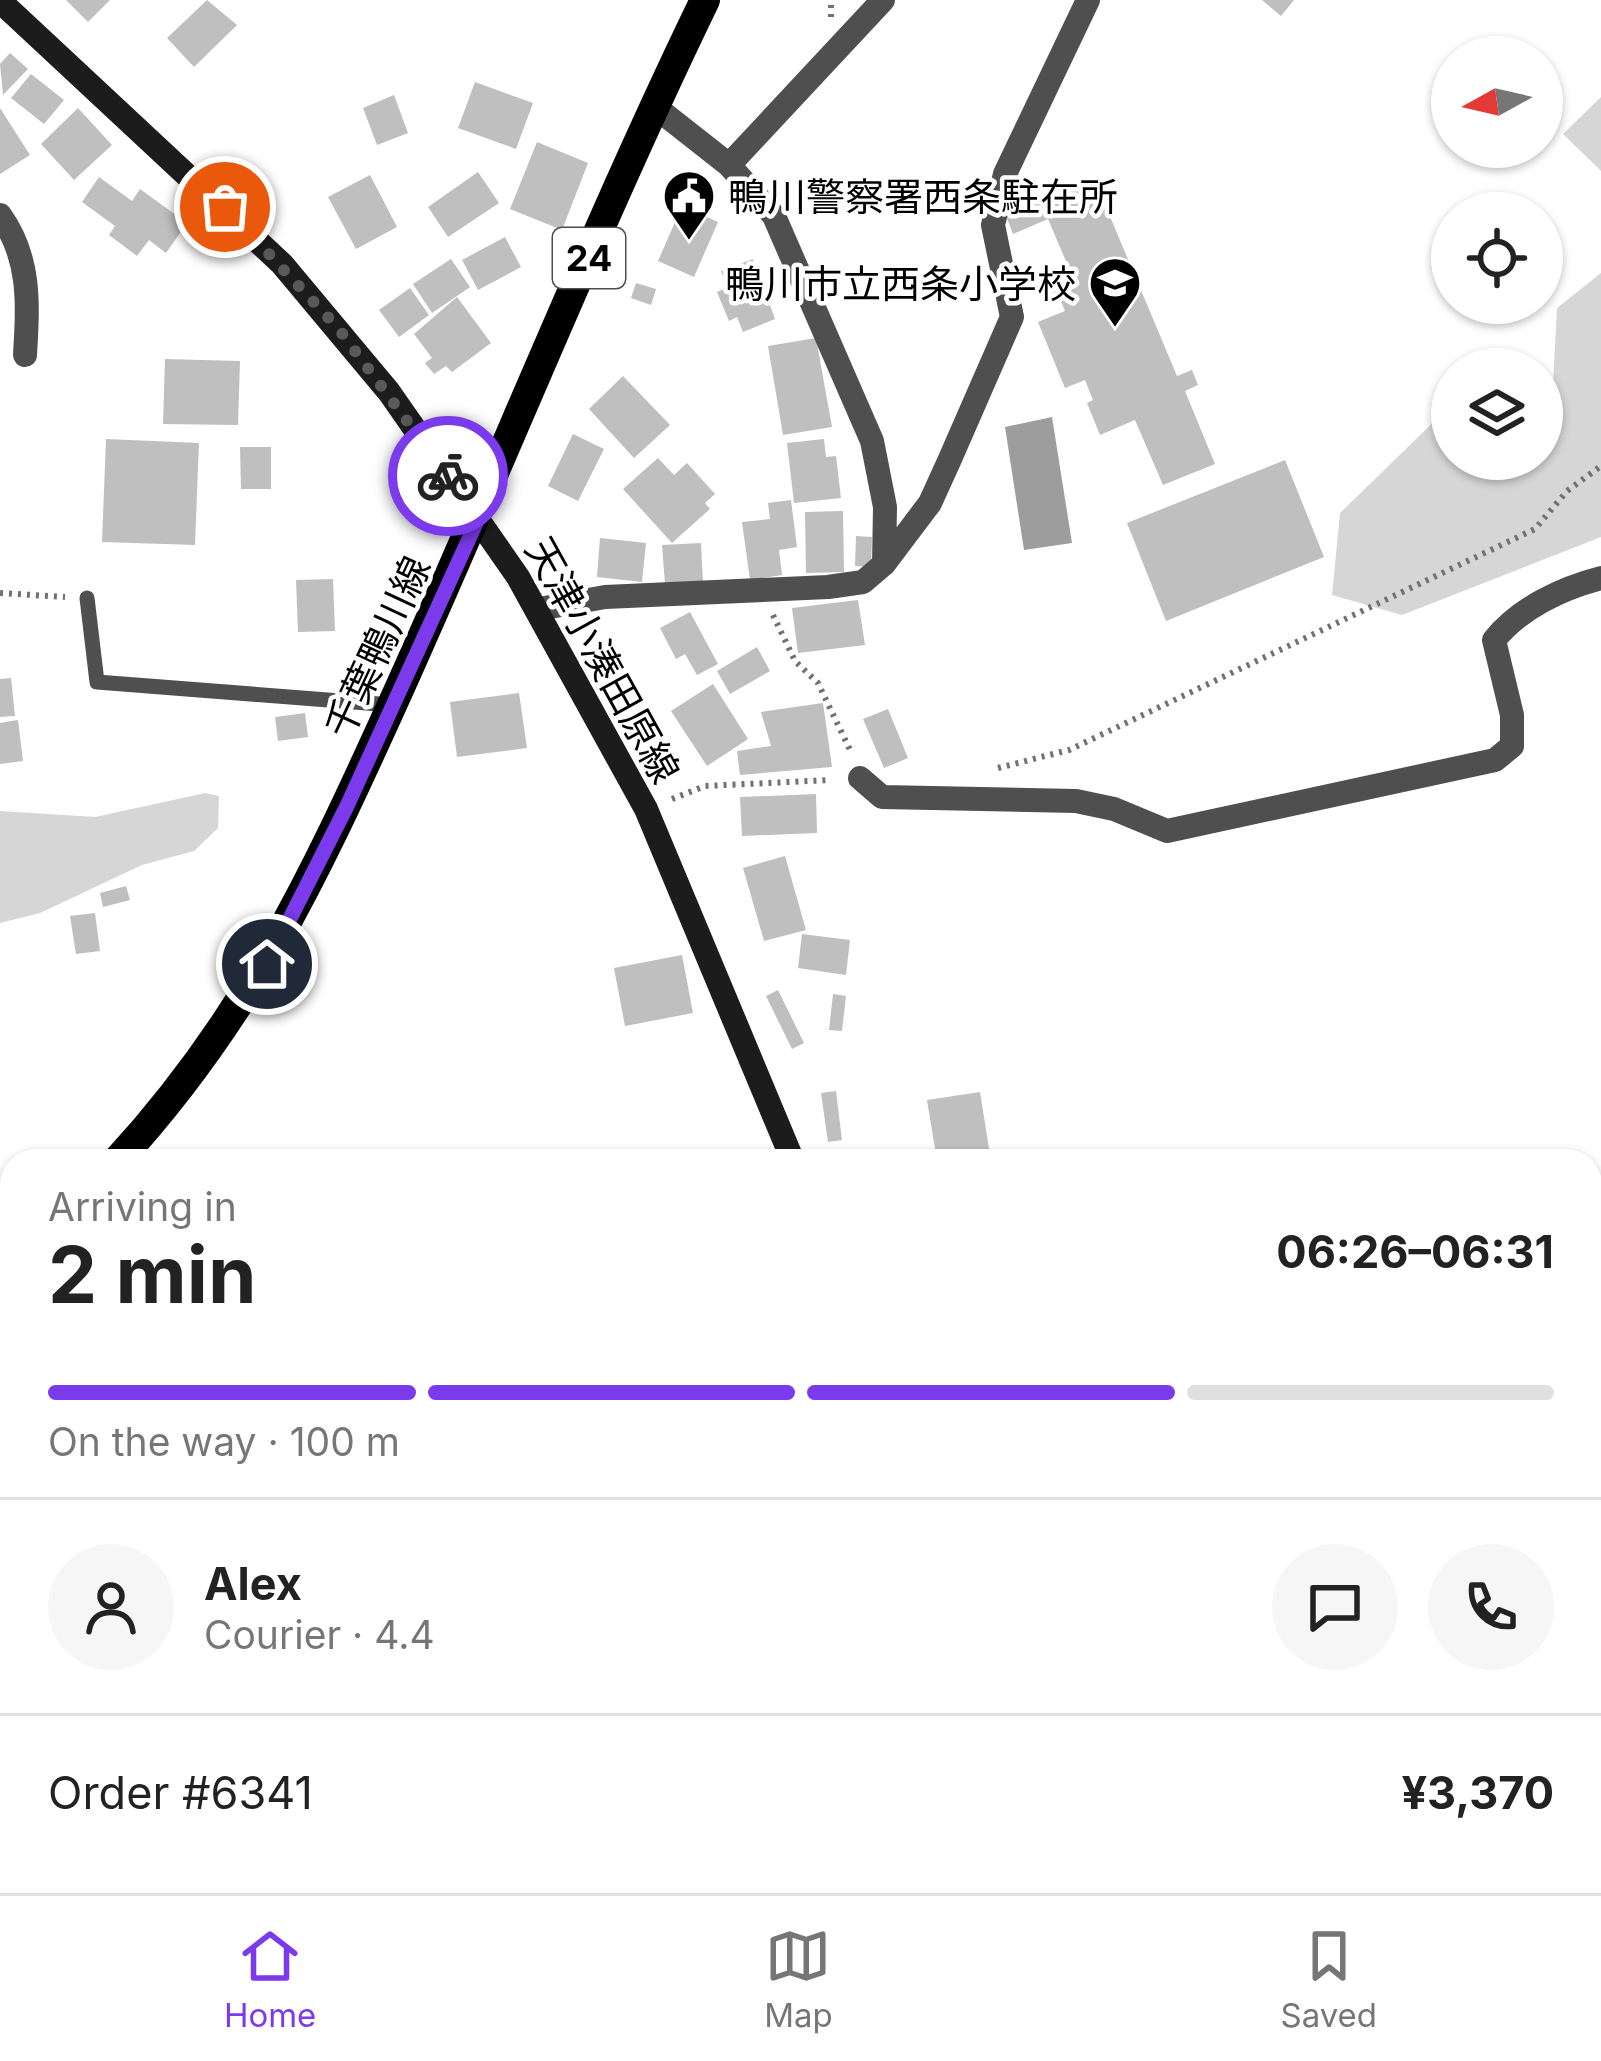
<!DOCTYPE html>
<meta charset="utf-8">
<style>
:root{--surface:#fff;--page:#f6f6f6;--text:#222;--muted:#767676;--line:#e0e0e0;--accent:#7c3aed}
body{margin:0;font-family:Inter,"Noto Sans JP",sans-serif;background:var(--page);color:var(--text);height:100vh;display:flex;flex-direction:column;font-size:45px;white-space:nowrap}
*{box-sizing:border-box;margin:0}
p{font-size:39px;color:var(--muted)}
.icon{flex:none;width:66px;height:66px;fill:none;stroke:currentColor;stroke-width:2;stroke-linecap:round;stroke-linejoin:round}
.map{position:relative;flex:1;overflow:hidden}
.panel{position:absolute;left:0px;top:1149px;width:1602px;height:744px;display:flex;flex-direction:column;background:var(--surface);border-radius:36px 36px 0 0;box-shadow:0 3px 9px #0004}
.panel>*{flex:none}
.needle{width:78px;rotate:262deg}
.controls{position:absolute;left:1431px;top:36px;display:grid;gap:24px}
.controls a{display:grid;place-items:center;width:132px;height:132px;border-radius:50%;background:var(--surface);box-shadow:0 3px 9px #0004;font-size:60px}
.pin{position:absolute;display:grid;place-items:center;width:102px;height:102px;color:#fff;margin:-51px;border:6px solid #fff;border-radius:50%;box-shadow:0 3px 12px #0007}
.courier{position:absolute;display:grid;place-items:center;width:120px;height:120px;margin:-60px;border:9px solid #7c3aed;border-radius:50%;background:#fff;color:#222;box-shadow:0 3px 15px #0007}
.headline em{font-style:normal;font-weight:700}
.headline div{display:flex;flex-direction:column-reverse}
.headline{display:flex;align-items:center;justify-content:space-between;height:204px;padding:0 48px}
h1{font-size:78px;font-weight:700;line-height:90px}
.bar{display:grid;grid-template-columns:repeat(4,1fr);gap:18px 12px;align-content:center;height:144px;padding:0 48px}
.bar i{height:15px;border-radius:9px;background:var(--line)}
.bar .on{background:var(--accent)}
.bar p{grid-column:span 4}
.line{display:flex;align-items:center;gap:30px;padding:0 48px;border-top:3px solid var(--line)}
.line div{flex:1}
.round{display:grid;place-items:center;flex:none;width:126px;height:126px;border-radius:63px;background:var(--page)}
.dock{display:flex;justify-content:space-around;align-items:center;height:168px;border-top:3px solid var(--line);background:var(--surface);font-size:33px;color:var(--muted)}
.dock a{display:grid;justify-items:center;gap:6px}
.dock .on{color:var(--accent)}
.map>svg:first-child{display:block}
</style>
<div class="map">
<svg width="1601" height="1893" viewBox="0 0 1601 1893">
<rect width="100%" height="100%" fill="#fff"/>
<path fill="#d6d6d6" d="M1601,97V171L1563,134Z
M1601,273V537L1402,615L1332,595L1340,513L1452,404V459H1542V388L1553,385L1557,308Z
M205,793L219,796L218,828L194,851L142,865L40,913L0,923V811L95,817Z"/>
<path fill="#9d9d9d" d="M1052,417L1072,543L1024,550L1005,427Z"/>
<path fill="#bfbfbf" d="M66,0H110L88,22Z
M207,0L237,25L194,67L167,38Z
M1262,0H1294L1281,16Z
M10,53L28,69L3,95L0,64Z
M31,74L64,100L44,124L11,98Z
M475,82L533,103L516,149L458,128Z
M394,95L408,133L377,145L363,108Z
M0,108L30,155L0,174Z
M78,108L112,145L74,180L41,144Z
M537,142L588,163L562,230L510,209Z
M478,172L499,203L448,237L428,207Z
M370,175L397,227L356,249L328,197Z
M1093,176L1177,376L1192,370L1198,385L1185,391L1215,464L1163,485L1135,420L1100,435L1087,403L1093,400L1085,380L1065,388L1038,322L1065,311L1057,292L1044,298L1036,279L1068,266L1048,219L1013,234L1005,213Z
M99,177L132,201L140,189L187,223L166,253L149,240L137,256L109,235L115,226L82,202Z
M682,206L718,222L694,277L658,261Z
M505,237L521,267L478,290L462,260Z
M451,259L470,287L432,313L413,284Z
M753,259L775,319L743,332L737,317L729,321L717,292L727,288L721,271Z
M636,283L656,289L651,305L631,298Z
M410,288L429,315L399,337L379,310Z
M457,297L491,343L452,372L446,366L434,374L425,363L432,358L414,334Z
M816,338L832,427L783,435L768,346Z
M165,359L240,361L238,425L163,424Z
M623,376L670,425L634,458L589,409Z
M573,434L604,449L578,501L548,486Z
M106,439L199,443L195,545L102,542Z
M824,439L826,457L836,456L841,498L794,503L787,443Z
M240,447H271V489H241Z
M658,458L674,475L687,463L715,494L705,503L710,509L672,543L623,489Z
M1285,460L1324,557L1166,621L1127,523Z
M791,500L797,547L779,550L782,575L750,580L742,522L770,519L768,503Z
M843,511L844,572L806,573L805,512Z
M856,536L872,537L871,567L855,566Z
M600,538L646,543L642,582L597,577Z
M701,543L703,583L665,585L662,545Z
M333,579L335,631L298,632L296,580Z
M858,600L865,645L798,653L792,608Z
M690,612L718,664L697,675L685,654L676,659L660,628Z
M757,647L770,671L730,694L717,671Z
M11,678L15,716L0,717V679Z
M713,684L748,739L707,766L671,711Z
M519,693L527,748L457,757L450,702Z
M823,703L832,767L740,775L737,751L771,746L761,712Z
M888,709L908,758L884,768L863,719Z
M305,713L308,737L278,741L275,717Z
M18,720L23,761L0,764V723Z
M816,794L817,833L742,836L740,797Z
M785,856L806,930L764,941L743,868Z
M126,886L130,900L103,907L100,893Z
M95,913L100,951L76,954L70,916Z
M802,934L850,940L846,975L798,968Z
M682,955L693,1013L625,1026L614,968Z
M778,990L804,1043L792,1049L766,996Z
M833,994L846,996L842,1031L829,1030Z
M836,1091L842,1140L828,1142L821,1093Z
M980,1092L991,1161H937L927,1100Z"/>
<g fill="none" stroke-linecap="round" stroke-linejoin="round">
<path stroke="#717171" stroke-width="6" stroke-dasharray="3 6" stroke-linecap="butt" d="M831,17V0
M0,593L65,597
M773,615L795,661L818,683L851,752
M998,768L1069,750L1535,529L1567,491L1601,466
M672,799L705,786L830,780"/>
<path stroke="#4f4f4f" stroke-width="15" d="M87,598L97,682L392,705"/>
<path stroke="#4f4f4f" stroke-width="24" d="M654,106L729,165L774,216L872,441L885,507L884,564
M729,165L883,0
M0,215C31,258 28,304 25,355
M539,609L605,597L828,587L863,582L884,564L930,503L950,459L1012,317L993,225L1005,174L1088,0
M860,778L882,797L1076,801L1114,809L1167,831L1495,760L1512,746V715L1494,640C1520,608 1562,588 1601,578
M1590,1679L1601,1677
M435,1893L505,1881"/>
<path stroke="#1c1c1c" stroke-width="24" d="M0,1L282,264L389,392L518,577L646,809L793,1161
M954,1881L956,1893"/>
<path stroke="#000" stroke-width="30" d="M117,1161C247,1020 314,877 392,705C498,471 593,231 705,0
M0,1269L12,1259"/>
</g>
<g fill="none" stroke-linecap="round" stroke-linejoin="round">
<path stroke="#595959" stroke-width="12" stroke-dasharray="0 21.6" d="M225,207L338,328L448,476"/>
<path stroke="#7c3aed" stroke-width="15" d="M267,964L347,806L478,519L448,476"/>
</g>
<defs>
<g id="civic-pin" transform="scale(2.7)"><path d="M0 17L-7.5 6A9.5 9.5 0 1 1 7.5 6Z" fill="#000" stroke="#fff"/><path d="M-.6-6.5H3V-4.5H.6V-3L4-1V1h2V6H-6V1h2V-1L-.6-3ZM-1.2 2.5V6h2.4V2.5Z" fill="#fff"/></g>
<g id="school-pin" transform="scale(2.7)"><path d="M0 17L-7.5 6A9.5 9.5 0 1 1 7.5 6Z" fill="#000" stroke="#fff"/><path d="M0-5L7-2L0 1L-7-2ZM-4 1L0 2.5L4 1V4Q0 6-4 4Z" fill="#fff"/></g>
</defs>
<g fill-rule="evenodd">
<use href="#civic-pin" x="689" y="196"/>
<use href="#school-pin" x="1115" y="283"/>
</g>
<g text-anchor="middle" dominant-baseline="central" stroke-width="9" stroke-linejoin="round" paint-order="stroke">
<rect fill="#fff" stroke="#4c4c4c" stroke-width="3" x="553" y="228" width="72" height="60" rx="9"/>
<g font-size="36" font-weight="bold" fill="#000">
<text x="589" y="258">24</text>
</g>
<g font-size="39" fill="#000" stroke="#fff" text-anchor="start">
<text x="728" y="196">鴨川警察署西条駐在所</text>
<text x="1076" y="283" text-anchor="end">鴨川市立西条小学校</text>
</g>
<g font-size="39" fill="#000" stroke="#fff">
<text transform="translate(377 647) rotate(-65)">千葉鴨川線</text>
<text transform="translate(603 660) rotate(61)">天津小湊田原線</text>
</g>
</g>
</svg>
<div class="controls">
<a><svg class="needle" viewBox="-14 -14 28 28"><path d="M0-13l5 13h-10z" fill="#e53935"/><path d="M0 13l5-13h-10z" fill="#767676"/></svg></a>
<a><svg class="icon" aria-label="locate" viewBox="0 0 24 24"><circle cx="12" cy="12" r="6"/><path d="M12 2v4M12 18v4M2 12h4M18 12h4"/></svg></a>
<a><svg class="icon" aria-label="layers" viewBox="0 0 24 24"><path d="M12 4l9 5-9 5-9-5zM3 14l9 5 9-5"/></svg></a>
</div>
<div class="pin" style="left:225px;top:207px;background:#ea580c"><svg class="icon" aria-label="bag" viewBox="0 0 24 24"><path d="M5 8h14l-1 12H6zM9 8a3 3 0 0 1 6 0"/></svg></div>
<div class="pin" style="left:267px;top:964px;background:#1f2937"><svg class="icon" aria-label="home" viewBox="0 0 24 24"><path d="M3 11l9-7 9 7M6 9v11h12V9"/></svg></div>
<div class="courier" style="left:448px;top:476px"><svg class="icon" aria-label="bike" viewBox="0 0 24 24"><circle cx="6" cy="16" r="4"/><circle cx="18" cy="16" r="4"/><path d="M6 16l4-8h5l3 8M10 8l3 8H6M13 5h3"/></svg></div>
<section class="panel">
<div class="headline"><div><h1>2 min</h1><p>Arriving in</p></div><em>06:26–06:31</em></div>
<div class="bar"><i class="on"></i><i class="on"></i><i class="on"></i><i></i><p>On the way · 100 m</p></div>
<div class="line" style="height:216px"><a class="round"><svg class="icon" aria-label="person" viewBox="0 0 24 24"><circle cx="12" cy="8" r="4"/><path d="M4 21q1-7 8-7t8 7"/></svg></a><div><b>Alex</b><p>Courier · 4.4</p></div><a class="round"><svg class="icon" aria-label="chat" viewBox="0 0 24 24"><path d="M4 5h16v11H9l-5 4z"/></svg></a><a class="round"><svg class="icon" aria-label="phone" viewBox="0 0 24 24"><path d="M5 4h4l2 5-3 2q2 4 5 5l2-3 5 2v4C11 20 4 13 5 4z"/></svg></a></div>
<div class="line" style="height:156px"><div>Order #6341</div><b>¥3,370</b></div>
</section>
</div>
<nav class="dock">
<a class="on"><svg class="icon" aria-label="home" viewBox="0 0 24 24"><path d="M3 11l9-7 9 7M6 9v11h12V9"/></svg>Home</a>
<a><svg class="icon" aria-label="map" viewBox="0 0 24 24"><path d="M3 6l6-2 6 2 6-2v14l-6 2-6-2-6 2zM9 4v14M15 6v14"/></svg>Map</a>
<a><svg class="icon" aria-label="saved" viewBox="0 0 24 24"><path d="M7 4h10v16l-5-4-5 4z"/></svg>Saved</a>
</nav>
